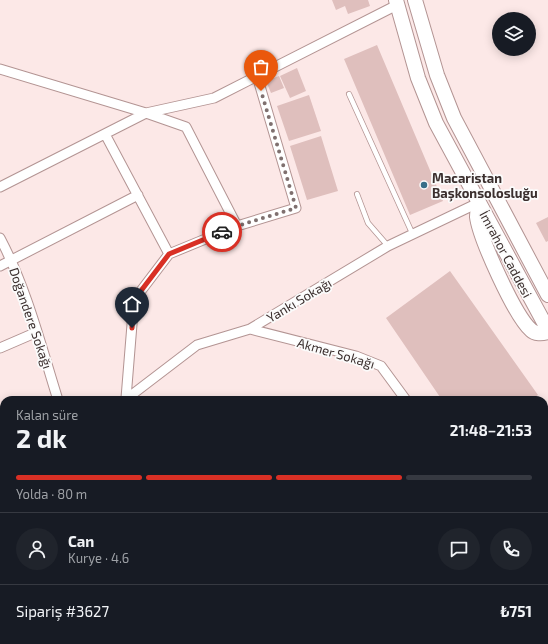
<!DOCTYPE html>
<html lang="tr">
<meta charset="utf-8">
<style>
:root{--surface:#171b24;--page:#20242c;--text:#f1f3f6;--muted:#9ea1a6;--line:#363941;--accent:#d93025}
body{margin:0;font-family:"Exo 2",sans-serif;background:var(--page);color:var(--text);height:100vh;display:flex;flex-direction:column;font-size:15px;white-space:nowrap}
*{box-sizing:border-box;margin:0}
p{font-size:13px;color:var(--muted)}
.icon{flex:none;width:22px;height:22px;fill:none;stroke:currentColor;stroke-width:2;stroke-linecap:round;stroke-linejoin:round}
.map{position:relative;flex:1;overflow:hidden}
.panel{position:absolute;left:0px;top:396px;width:548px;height:248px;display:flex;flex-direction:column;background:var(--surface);border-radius:12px 12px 0 0;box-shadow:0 2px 10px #0003}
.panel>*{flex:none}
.controls{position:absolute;left:492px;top:12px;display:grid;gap:8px}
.controls a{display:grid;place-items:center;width:44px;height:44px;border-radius:50%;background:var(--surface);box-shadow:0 2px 10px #0003;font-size:20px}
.pin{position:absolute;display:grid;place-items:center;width:34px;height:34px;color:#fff;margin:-41px -17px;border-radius:50% 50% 50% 0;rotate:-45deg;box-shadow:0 0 4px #0007}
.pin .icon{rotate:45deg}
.courier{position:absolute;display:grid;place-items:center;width:40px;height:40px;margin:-20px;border:3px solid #d93025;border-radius:50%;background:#fff;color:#222;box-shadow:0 1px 5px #0007}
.summary em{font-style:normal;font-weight:700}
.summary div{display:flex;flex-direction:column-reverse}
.summary{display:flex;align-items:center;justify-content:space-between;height:68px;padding:0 16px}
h1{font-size:26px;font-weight:700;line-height:30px}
.bar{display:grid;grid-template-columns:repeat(4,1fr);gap:6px 4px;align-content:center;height:48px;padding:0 16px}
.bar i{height:5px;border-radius:3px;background:var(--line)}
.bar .selected{background:var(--accent)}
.bar p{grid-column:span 4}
.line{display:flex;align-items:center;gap:10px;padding:0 16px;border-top:1px solid var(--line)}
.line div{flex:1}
.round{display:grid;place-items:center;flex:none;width:42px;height:42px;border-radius:21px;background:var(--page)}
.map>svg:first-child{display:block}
</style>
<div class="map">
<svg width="548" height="644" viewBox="0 0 548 644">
<rect width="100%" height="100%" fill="#fce8e7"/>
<path fill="#dfbfbd" d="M332,0H368L370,6L348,14L345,6L336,10Z
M377,45L443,201L410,215L344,59Z
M297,68L306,91L290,98L280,76Z
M279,76L284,88L271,93L266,81Z
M309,95L321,131L289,141L277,106Z
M321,136L338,191L307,200L290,146Z
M548,217V241L546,242L536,223Z
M450,271L538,395L531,400H442L386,318Z"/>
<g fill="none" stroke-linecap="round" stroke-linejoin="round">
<g stroke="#b39493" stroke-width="6">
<path id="service" d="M349,94L413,235
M357,194L368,223L388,246"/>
</g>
<g stroke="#b39493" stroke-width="11">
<path id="minor" d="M0,69L146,113L214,98L397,5
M105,134L169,254L237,226L296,208L257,76
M0,187L146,113L186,127L237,226
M0,238C27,289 41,346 58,400
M0,266L138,195
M250,329L356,356L381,366L406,400
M0,348L37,332
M126,398L134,300L169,254
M125,400L197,345L250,329L388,246L478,203
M0,421L4,419
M544,478L548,483
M0,502L4,501
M0,628L4,635
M115,644V640
M233,644L234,640
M358,644L360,640"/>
</g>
<g stroke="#b39493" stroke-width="13">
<path id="tertiary" d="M0,578H4
M0,637H4
M431,640L445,644
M539,640L544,644"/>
</g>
<g stroke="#b39493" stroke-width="16">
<path id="primary" d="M396,0L418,78L436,123L548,330
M415,0L437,75L454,118L548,295
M478,205C478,209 477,213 477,217C480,239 515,316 531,330C535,334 542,334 548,332"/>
</g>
<use href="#service" stroke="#fff" stroke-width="4.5"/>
<use href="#minor" stroke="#fff" stroke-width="9"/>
<use href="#tertiary" stroke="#fff" stroke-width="11"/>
<use href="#primary" stroke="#fff" stroke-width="14"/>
</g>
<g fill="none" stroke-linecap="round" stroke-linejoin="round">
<path stroke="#7f706f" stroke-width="4" stroke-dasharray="0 7.2" d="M222,232L237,226L296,208L261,91"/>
<path stroke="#d93025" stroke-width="5" d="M132,328L134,300L169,254L222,232"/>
</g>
<circle fill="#376f89" stroke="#fbfbfb" stroke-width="1.5" cx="424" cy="185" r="4"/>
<g text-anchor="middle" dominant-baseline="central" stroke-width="3.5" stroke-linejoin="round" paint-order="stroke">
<g font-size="13" font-weight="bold" fill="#3b2f2e" stroke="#fbfbfb" text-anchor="start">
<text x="432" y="178">Macaristan<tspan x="432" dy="15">Başkonsolosluğu</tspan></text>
</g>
<g font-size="13" fill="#3b2f2e" stroke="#fbfbfb">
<text transform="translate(506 254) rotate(62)">İmrahor Caddesi</text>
<text transform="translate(299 300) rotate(-31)">Yankı Sokağı</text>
<text transform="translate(31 318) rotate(71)">Doğandere Sokağı</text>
<text transform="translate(336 353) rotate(16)">Akmer Sokağı</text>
</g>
</g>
</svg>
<div class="controls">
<a><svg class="icon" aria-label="layers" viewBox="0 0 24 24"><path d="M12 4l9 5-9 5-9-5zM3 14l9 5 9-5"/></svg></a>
</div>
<div class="pin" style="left:261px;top:91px;background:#ea580c"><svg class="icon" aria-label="bag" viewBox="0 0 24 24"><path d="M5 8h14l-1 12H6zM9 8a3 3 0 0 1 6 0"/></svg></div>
<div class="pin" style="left:132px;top:328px;background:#1f2937"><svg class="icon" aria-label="home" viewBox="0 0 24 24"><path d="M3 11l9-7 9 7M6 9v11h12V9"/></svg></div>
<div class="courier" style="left:222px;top:232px"><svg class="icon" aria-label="car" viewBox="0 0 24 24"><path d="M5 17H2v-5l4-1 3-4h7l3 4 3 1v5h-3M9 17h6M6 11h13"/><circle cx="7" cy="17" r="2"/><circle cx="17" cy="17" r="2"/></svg></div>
<section class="panel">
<div class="summary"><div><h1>2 dk</h1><p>Kalan süre</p></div><em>21:48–21:53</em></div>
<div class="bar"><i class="selected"></i><i class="selected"></i><i class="selected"></i><i></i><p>Yolda · 80 m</p></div>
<div class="line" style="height:72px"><a class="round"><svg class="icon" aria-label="person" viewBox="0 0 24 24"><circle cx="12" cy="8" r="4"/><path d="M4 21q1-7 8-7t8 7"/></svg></a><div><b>Can</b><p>Kurye · 4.6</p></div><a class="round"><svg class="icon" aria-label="chat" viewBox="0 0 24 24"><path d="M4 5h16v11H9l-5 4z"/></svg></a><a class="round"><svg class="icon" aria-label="phone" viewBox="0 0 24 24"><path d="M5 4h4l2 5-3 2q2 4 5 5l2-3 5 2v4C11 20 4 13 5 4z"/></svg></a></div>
<div class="line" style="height:52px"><div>Sipariş #3627</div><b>₺751</b></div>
</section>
</div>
